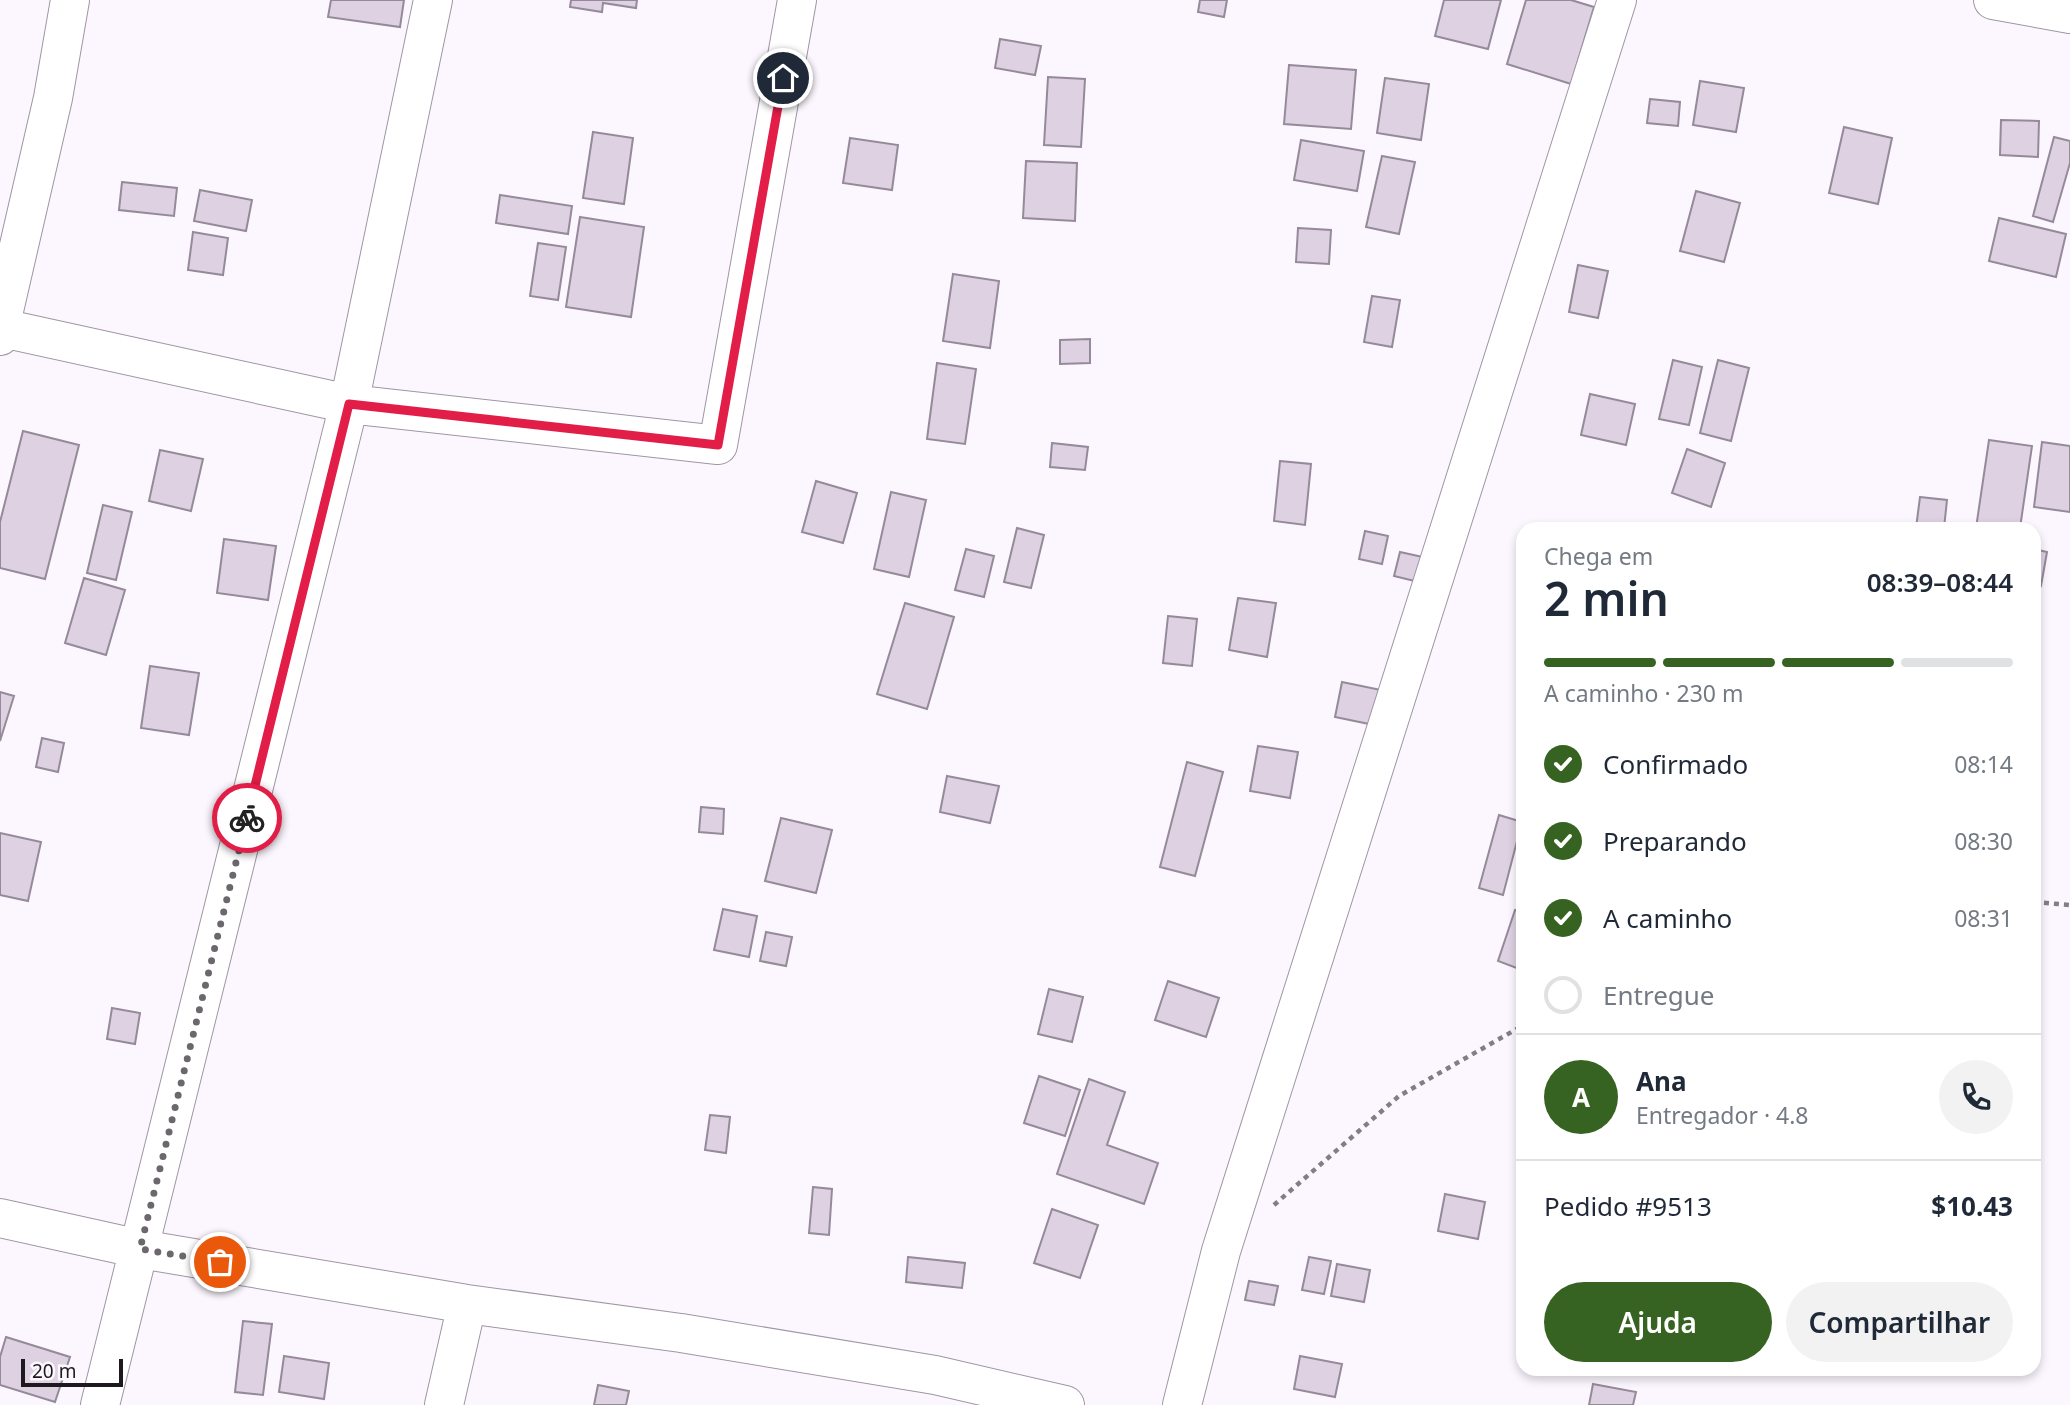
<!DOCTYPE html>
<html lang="pt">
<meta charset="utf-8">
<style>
:root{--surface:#fff;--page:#f2f2f3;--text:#1f2937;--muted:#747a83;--line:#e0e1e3;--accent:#366321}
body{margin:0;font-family:"Noto Sans",sans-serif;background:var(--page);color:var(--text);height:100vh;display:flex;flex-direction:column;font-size:26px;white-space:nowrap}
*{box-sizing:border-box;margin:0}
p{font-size:23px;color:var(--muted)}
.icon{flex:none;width:38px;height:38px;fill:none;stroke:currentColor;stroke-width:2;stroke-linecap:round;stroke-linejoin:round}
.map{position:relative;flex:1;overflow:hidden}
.drawer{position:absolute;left:1516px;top:522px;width:525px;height:854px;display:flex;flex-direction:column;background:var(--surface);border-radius:21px;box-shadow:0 4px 10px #0003}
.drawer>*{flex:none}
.scale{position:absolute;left:21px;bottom:18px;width:102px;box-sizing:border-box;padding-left:7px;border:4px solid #1d191f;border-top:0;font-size:19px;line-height:24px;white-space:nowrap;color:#1d191f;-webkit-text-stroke:5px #fcf7fe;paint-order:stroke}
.pin{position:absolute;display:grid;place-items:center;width:60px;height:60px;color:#fff;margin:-30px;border:4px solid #fff;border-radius:50%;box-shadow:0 2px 7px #0007}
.courier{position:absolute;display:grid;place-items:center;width:70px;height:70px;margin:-35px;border:5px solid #e11d48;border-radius:50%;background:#fff;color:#222;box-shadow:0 2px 9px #0007}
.summary em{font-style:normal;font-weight:600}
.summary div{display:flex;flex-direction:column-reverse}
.summary{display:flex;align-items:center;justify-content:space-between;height:119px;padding:0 28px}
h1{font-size:46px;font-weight:600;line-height:52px}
.bar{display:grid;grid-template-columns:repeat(4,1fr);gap:10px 7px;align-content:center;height:84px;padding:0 28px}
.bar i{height:9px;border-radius:5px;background:var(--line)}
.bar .current{background:var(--accent)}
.bar p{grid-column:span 4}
.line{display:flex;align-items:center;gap:18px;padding:0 28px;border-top:2px solid var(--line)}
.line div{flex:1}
.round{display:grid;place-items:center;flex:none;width:74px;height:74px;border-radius:37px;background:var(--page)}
ol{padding:0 28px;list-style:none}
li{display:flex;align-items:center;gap:21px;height:77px}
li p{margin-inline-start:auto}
li .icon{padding:7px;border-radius:50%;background:var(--accent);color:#fff;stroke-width:4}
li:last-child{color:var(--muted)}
li i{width:38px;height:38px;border:4px solid var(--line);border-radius:50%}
.cta{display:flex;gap:14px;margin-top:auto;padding:14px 28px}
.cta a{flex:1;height:80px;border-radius:42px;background:var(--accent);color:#fff;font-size:28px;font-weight:600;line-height:80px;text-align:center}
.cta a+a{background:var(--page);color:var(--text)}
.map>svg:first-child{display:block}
</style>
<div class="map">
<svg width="2070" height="1405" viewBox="0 0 2070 1405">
<rect width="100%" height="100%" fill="#fcf7fe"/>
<path fill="#ddd1e2" stroke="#958a99" stroke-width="2" d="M331,0H404L400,27L328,17Z
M571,0H637L636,8L603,3L602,12L570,7Z
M1200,0H1227L1224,17L1198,12Z
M1444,0H1501L1488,49L1435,36Z
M1526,0H1571L1594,7L1571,84L1507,64Z
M1000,39L1041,46L1035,75L995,68Z
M1289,65L1356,70L1351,129L1284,124Z
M1048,77L1085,79L1081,147L1044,145Z
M1385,78L1429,84L1421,140L1377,133Z
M1700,81L1744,88L1736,132L1693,125Z
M1650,99L1680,102L1678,126L1647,123Z
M2001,120L2039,121L2038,157L2000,155Z
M1844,127L1892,138L1878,204L1829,193Z
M593,132L633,138L624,204L583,198Z
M2054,137L2070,141V163L2053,222L2033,216Z
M850,138L898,145L892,190L843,183Z
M1301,140L1364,151L1357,191L1294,180Z
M1382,156L1415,162L1399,234L1366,227Z
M1026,161L1077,163L1075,221L1023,218Z
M122,182L177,188L174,216L119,210Z
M200,190L252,200L246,231L194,221Z
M1696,191L1740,203L1724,262L1680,251Z
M500,195L572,206L568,234L496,223Z
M580,217L644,227L631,317L566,307Z
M1999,218L2066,234L2056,277L1989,261Z
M1298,228L1331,230L1329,264L1296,262Z
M193,232L228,238L223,275L188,270Z
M538,243L566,247L558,300L530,296Z
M1578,265L1608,271L1598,318L1569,312Z
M953,274L999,281L990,348L943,341Z
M1372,296L1400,300L1392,347L1364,342Z
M1090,339V363L1060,364V340Z
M1673,360L1702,367L1689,425L1659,419Z
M1718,360L1749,368L1731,441L1700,433Z
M937,363L976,369L965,444L927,439Z
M1590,394L1635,404L1626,445L1581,435Z
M23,431L79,445L45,579L0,568V522Z
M1989,440L2032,446L2020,528H1976Z
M2042,442L2070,446V512L2034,507Z
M1052,443L1088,447L1085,470L1050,467Z
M1687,449L1725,463L1711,507L1672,493Z
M160,450L203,459L191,511L149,501Z
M1280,461L1311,464L1305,525L1274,521Z
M816,481L857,493L843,543L802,532Z
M891,492L926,500L909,577L874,569Z
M1920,497L1947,500L1944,528H1916Z
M103,505L132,512L116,580L87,573Z
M1017,528L1044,535L1031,588L1004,582Z
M1365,531L1388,536L1382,564L1359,559Z
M224,539L276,546L268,600L217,593Z
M966,549L994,556L984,597L955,590Z
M2034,549L2047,552L2041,586L2034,584Z
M1400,552L1432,559L1427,584L1394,576Z
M84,578L125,590L106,655L65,643Z
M1238,598L1276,603L1267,657L1229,650Z
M905,603L954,617L927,709L877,694Z
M1168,616L1197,619L1192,666L1163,663Z
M150,666L199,673L189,735L141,728Z
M1342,682L1381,690L1374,725L1335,717Z
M0,692L14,696L0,741Z
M42,738L64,743L58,772L36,767Z
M1258,746L1298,752L1290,798L1250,791Z
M1187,762L1223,772L1195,876L1160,867Z
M947,776L999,786L990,823L940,812Z
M701,807L724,809L723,834L699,832Z
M1499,815L1522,822L1503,895L1479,888Z
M781,818L832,830L816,893L765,881Z
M0,833L41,842L28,901L0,895Z
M723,909L757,916L749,957L714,950Z
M1515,910L1522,913V970L1498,961Z
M766,932L792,937L786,966L760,961Z
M1168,981L1219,998L1206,1037L1155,1020Z
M1049,989L1083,997L1072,1042L1038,1034Z
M112,1008L140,1013L135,1044L107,1039Z
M1039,1076L1080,1090L1065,1136L1024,1123Z
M1089,1079L1125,1092L1107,1145L1158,1163L1144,1204L1057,1174Z
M710,1115L730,1117L726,1153L705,1150Z
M813,1187L832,1189L829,1235L809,1233Z
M1445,1194L1485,1202L1478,1239L1438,1231Z
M1052,1209L1098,1225L1080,1278L1034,1263Z
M908,1257L965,1263L962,1288L906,1282Z
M1309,1257L1331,1261L1324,1294L1302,1290Z
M1337,1264L1370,1270L1364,1302L1331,1296Z
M1249,1281L1278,1286L1274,1305L1245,1300Z
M243,1321L272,1324L263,1395L235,1392Z
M6,1337L70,1357L55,1402L0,1385V1357Z
M284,1356L329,1363L324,1399L279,1392Z
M1300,1356L1342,1364L1335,1397L1294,1389Z
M1593,1384L1636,1392L1633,1405H1589Z
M598,1385L629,1391L626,1405H594Z"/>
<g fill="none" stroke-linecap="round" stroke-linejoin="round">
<g stroke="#a095a4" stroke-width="40">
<path id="minor" d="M1993,0L2070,14
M0,328L53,98L70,0
M0,336L2,328L349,404L718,445L797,0
M0,1218L140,1249L467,1304L681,1333L935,1375L1065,1405
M100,1405L349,404L433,0
M444,1405L467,1304
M1182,1405L1221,1251L1617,0"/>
</g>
<path stroke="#827e84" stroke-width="4.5" stroke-dasharray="5 5" stroke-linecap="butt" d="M2034,902L2070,905
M1274,1205L1399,1096L1522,1026"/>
<use href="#minor" stroke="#fff" stroke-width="38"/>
</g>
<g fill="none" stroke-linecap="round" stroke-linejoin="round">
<path stroke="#6b676d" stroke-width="7" stroke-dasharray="0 12.6" d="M220,1262L140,1249L247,818"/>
<path stroke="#e11d48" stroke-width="9" d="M247,818L349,404L718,445L783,78"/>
</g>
</svg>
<div class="scale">20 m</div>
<div class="pin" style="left:220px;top:1262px;background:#ea580c"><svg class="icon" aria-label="bag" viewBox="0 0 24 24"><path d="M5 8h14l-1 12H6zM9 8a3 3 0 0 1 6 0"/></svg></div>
<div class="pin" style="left:783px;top:78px;background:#1f2937"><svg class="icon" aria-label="home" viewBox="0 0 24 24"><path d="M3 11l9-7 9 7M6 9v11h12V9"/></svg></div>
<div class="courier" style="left:247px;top:818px"><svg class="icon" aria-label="bike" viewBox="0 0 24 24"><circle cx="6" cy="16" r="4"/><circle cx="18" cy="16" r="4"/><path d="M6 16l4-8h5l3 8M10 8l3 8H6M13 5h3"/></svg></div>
<section class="drawer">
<div class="summary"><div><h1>2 min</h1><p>Chega em</p></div><em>08:39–08:44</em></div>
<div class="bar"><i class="current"></i><i class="current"></i><i class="current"></i><i></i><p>A caminho · 230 m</p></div>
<ol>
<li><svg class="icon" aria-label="check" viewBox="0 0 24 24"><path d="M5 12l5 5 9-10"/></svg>Confirmado<p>08:14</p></li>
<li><svg class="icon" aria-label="check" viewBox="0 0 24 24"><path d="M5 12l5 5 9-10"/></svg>Preparando<p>08:30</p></li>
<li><svg class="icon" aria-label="check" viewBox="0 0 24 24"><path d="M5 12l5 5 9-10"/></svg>A caminho<p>08:31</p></li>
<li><i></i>Entregue</li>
</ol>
<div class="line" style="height:126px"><b class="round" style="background:var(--accent);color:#fff">A</b><div><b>Ana</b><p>Entregador · 4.8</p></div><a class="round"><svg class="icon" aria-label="phone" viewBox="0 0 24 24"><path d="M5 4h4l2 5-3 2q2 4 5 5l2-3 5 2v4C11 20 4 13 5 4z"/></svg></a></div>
<div class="line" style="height:91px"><div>Pedido #9513</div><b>$10.43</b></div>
<div class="cta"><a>Ajuda</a><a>Compartilhar</a></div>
</section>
</div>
